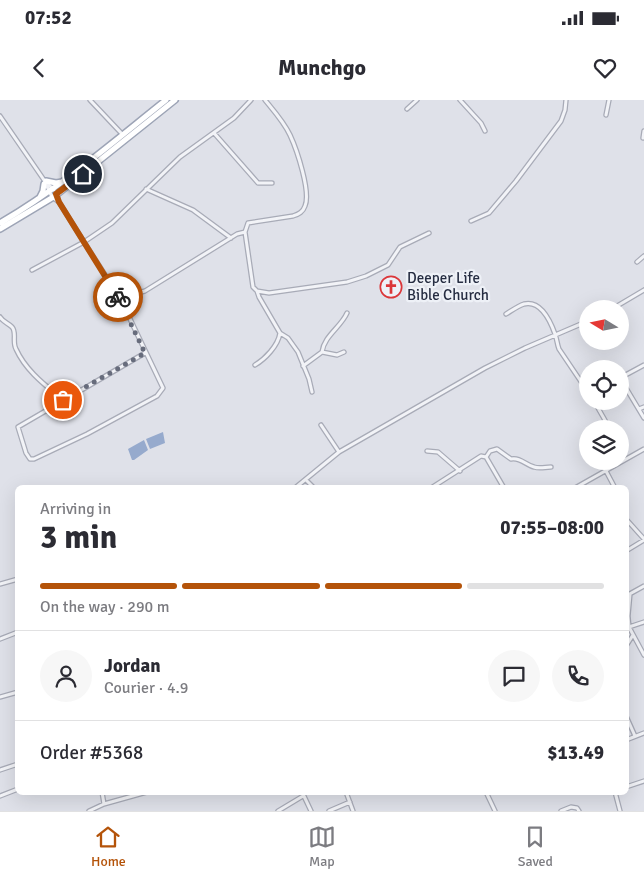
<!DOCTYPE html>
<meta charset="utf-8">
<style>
:root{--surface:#fff;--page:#f7f7f7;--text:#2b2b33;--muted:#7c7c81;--line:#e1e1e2;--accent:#b45309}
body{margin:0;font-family:Signika,sans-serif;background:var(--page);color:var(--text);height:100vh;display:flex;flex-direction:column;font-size:19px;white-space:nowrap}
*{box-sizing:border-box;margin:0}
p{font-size:16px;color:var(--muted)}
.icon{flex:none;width:28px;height:28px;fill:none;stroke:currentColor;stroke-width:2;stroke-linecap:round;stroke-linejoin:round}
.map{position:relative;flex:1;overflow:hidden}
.sheet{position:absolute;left:15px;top:385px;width:614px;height:310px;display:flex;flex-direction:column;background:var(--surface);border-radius:8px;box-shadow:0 5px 20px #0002}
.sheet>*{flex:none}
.needle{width:32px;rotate:280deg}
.tools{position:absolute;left:579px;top:200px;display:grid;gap:10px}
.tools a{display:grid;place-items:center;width:50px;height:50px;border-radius:50%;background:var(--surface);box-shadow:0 5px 20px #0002;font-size:25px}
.pin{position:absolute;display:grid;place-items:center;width:42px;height:42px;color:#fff;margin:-21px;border:2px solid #fff;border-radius:50%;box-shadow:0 1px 5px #0007}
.courier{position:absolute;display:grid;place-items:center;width:50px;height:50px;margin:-25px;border:4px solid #b45309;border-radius:50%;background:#fff;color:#222;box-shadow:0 1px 6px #0007}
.summary em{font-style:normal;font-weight:700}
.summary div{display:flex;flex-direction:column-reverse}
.summary{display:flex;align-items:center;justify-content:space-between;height:85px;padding:0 25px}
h1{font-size:32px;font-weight:700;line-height:38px}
.bar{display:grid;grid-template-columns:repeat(4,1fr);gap:8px 5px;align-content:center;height:60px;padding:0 25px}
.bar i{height:6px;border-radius:4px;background:var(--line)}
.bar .selected{background:var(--accent)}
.bar p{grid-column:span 4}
.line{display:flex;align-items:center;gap:12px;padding:0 25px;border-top:1px solid var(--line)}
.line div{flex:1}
.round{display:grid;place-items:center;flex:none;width:52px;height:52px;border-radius:26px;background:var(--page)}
.status{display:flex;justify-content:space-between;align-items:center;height:35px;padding:0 25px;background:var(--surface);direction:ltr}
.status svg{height:14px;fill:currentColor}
header{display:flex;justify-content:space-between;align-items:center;height:65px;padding:0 25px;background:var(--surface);font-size:22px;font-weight:700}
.dock{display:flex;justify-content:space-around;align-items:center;height:70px;border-top:1px solid var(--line);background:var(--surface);font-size:14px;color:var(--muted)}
.dock a{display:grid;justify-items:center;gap:2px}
.dock .selected{color:var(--accent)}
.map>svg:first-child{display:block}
</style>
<div class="status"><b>07:52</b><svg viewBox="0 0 49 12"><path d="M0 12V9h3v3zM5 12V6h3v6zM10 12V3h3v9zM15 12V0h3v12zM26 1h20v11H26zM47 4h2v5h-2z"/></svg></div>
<header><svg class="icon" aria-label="back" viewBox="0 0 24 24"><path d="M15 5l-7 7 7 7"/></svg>Munchgo<svg class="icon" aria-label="heart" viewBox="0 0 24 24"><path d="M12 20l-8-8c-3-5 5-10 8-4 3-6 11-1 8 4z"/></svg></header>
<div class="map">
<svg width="644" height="711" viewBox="0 0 644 711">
<rect width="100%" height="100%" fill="#dfe1e9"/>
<path fill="#96aacd" d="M163,332L165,343L150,349L146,339Z
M144,340L148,350L134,360H132L128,349Z"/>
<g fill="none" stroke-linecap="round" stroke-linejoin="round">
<g stroke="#a8abb7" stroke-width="5.5">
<path id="minor" d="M90,0L123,35
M460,0L481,23L485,31
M407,9L417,0
M606,15L609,0
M0,16L44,80L52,97L59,102
M214,33L258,83H272
M643,38L644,31
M44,80L54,90
M146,89L193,110L231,138
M57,95L59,102L84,142L112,123L180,57L234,18L251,0
M471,121L489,113L516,81L561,21L565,10L566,0
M245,132L253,187L257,191L269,193L347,182L366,176L388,165L400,147L429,133
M637,162L644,156
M32,170L84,142L120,198L145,191L237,134L245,132L248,123L293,116C299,114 303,112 305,106C311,92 297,50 290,35C284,22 274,11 265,0
M257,191L259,197L280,233L288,238L298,252L309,279L312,292
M120,198L163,288L157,296L87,334L34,359H30L26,353L18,327L145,253
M612,209L644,190
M506,214C511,211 518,206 524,204C541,200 550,220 555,234C557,239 557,244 559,249L588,292
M0,217C3,222 8,223 12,227C17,232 12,242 16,249C26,271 45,285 63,300
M322,252C324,236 341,227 347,213
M255,265C265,259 278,246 280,233
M303,266L322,252L337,255L344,252
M620,278L644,318
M620,278L644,265
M594,301L606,322
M639,309L644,307
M321,325L339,352
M427,351L438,352L460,371
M486,357L490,351L497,349L511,359C520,357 526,365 534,367C540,369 545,367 551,367
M486,357L504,388
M606,371L615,388
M306,380L314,388
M295,388L339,352L485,268L525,248L588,221
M431,388L481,356L486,357
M575,388L644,349
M626,419L644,439
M626,451L644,440
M0,484L18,479
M630,494L628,516L629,527L644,555
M626,496L644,486
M629,527L644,522
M0,539L18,532
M626,546L633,535
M0,597L18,592
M626,616L635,636
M626,640L644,633
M0,670L18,664
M626,687L644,681
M102,692L104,704
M302,692L311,711
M346,692L353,711
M486,692L495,711
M615,692L620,711
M0,696L18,689
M89,711L104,704L147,692
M278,711L303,696
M329,711L350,702
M561,711L571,707L577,708L579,711"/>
</g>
<g stroke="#9da4b6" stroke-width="8">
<path id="primary" d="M46,81L56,83L62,82
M40,97L43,91L44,84
M0,123C60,88 112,43 166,0
M0,129L55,96L175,0"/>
</g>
<use href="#minor" stroke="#f2f3f7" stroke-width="3"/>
<use href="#primary" stroke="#fff" stroke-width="5"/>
</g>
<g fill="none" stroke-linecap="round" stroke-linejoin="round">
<path stroke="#676c7c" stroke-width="5" stroke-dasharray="0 9" d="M63,300L145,253L118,197"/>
<path stroke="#b45309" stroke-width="6" d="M83,74L56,94L59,102L118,197"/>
</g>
<defs>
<g id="church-ring" transform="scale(1.125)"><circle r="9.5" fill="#eef1f7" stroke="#db373a" stroke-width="1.5"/><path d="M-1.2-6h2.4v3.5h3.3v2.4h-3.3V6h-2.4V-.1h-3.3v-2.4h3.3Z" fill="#db373a"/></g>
</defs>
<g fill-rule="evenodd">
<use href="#church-ring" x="391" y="187"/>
</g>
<g text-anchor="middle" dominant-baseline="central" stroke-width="4.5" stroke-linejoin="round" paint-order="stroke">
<g font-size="15" fill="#262d42" stroke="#eef1f7" text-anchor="start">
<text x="407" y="178">Deeper Life<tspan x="407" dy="17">Bible Church</tspan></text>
</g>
</g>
</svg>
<div class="tools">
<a><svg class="needle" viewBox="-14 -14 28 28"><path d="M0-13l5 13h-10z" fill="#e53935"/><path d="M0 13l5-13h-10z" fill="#7c7c81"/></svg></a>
<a><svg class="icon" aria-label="locate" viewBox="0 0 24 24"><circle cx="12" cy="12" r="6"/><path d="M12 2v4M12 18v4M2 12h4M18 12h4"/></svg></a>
<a><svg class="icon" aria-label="layers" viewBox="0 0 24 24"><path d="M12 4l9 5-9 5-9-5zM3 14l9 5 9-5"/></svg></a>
</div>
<div class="pin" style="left:63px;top:300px;background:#ea580c"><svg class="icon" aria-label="bag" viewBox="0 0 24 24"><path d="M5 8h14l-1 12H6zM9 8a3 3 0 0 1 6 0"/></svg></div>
<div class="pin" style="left:83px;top:74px;background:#1f2937"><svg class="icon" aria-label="home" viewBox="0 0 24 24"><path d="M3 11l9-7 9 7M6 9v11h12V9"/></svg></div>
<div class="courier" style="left:118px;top:197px"><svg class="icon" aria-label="bike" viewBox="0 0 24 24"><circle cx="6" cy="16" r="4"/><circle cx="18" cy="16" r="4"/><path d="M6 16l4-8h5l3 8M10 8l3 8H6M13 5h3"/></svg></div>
<section class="sheet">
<div class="summary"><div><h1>3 min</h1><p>Arriving in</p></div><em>07:55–08:00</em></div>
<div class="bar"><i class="selected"></i><i class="selected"></i><i class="selected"></i><i></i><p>On the way · 290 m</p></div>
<div class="line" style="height:90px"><a class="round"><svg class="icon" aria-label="person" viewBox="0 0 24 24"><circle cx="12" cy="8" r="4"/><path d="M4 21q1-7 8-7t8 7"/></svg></a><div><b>Jordan</b><p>Courier · 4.9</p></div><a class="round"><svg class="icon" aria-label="chat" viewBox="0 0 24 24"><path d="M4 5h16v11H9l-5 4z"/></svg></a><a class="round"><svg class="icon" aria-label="phone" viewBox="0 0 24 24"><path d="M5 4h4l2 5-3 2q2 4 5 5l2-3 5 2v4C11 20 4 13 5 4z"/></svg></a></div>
<div class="line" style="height:65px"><div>Order #5368</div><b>$13.49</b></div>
</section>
</div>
<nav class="dock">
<a class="selected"><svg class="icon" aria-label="home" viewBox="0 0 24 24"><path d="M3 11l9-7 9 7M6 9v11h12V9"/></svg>Home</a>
<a><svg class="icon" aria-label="map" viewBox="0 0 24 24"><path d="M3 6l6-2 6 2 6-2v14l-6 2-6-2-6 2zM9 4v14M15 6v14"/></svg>Map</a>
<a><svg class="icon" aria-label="saved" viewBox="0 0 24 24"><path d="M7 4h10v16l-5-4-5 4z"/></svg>Saved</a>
</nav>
